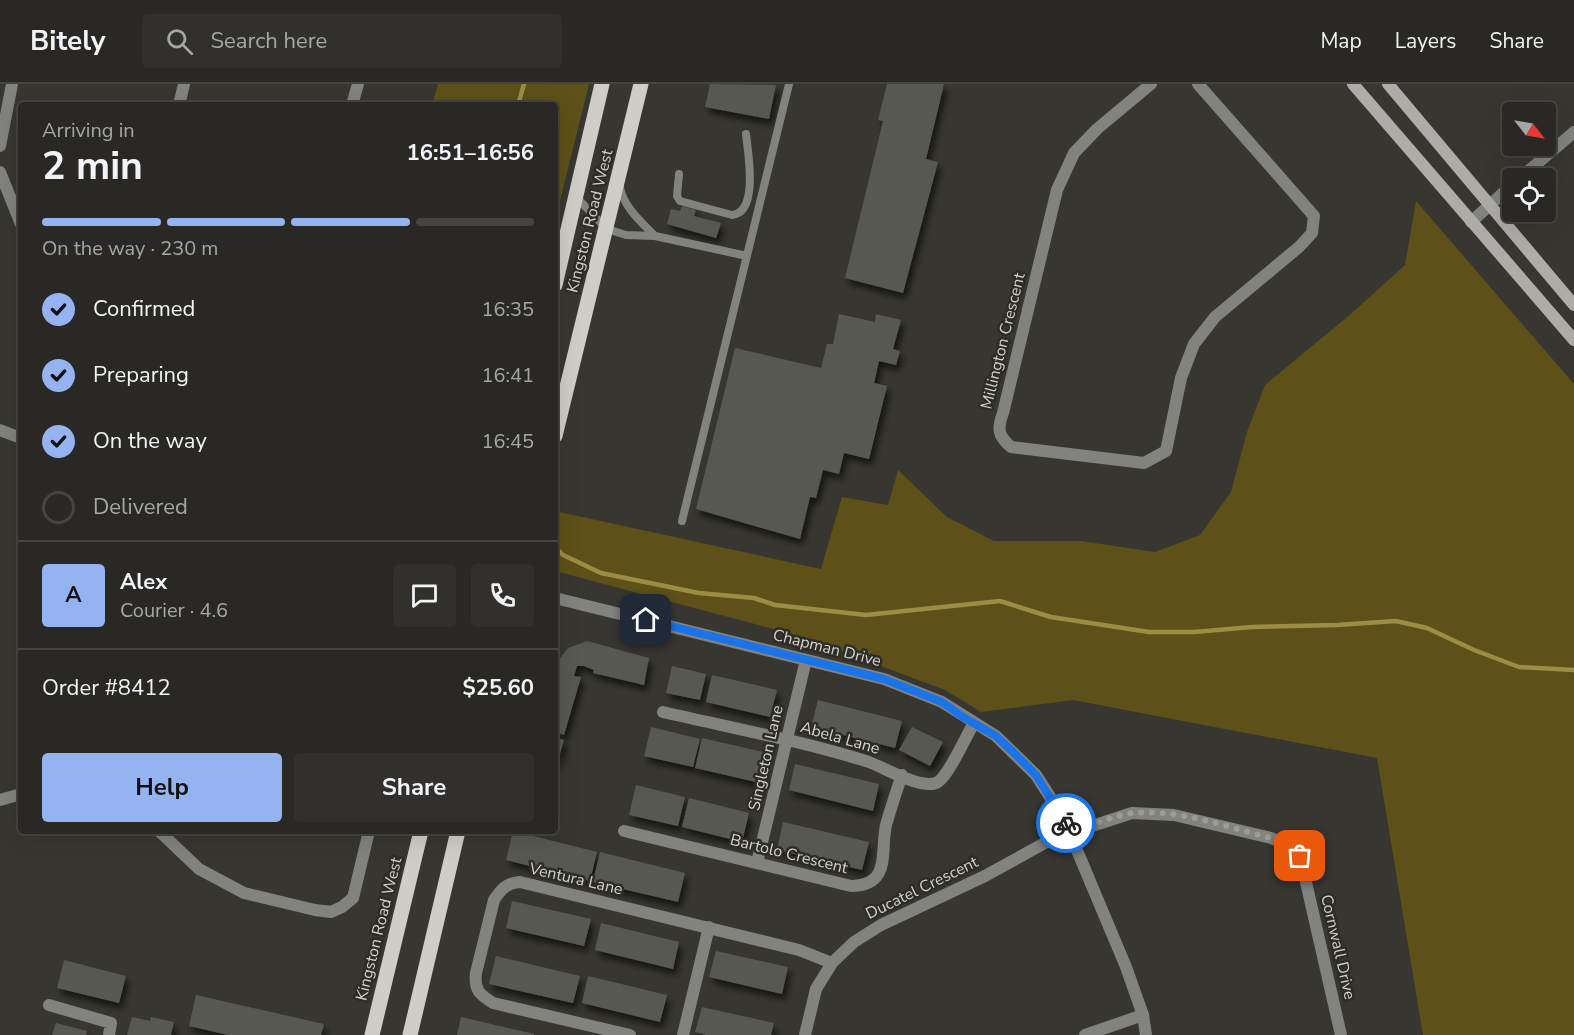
<!DOCTYPE html>
<meta charset="utf-8">
<style>
:root{--surface:#292825;--page:#31302d;--text:#f1f3f6;--muted:#a5a6a7;--line:#454442;--accent:#95b2f1}
body{margin:0;font-family:"Nunito Sans",sans-serif;background:var(--page);color:var(--text);height:100vh;display:flex;flex-direction:column;font-size:22px;white-space:nowrap}
*{box-sizing:border-box;margin:0}
p{font-size:20px;color:var(--muted)}
.icon{flex:none;width:33px;height:33px;fill:none;stroke:currentColor;stroke-width:2;stroke-linecap:round;stroke-linejoin:round}
.map{position:relative;flex:1;overflow:hidden}
.side{position:absolute;left:18px;top:18px;width:540px;height:732px;display:flex;flex-direction:column;background:var(--surface);border-radius:6px;box-shadow:0 6px 24px #0002,0 0 0 2px var(--line)}
.side>*{flex:none}
.needle{width:39px;rotate:121deg}
.fabs{position:absolute;left:1502px;top:18px;display:grid;gap:12px}
.fabs a{display:grid;place-items:center;width:54px;height:54px;border-radius:6px;background:var(--surface);box-shadow:0 6px 24px #0002,0 0 0 2px var(--line);font-size:30px}
.pin{position:absolute;display:grid;place-items:center;width:51px;height:51px;color:#fff;margin:-26px;border-radius:12px;box-shadow:0 3px 9px #0006}
.courier{position:absolute;display:grid;place-items:center;width:60px;height:60px;margin:-30px;border:4px solid #1a73e8;border-radius:50%;background:#fff;color:#222;box-shadow:0 2px 8px #0007}
.head em{font-style:normal;font-weight:700}
.head div{display:flex;flex-direction:column-reverse}
.head{display:flex;align-items:center;justify-content:space-between;height:102px;padding:0 24px}
h1{font-size:39px;font-weight:700;line-height:45px}
.bar{display:grid;grid-template-columns:repeat(4,1fr);gap:9px 6px;align-content:center;height:72px;padding:0 24px}
.bar i{height:8px;border-radius:4px;background:var(--line)}
.bar .current{background:var(--accent)}
.bar p{grid-column:span 4}
.line{display:flex;align-items:center;gap:15px;padding:0 24px;border-top:2px solid var(--line)}
.line div{flex:1}
.round{display:grid;place-items:center;flex:none;width:63px;height:63px;border-radius:6px;background:var(--page)}
ol{padding:0 24px;list-style:none}
li{display:flex;align-items:center;gap:18px;height:66px}
li p{margin-inline-start:auto}
li .icon{padding:6px;border-radius:50%;background:var(--accent);color:#111;stroke-width:4}
li:last-child{color:var(--muted)}
li i{width:33px;height:33px;border:3px solid var(--line);border-radius:50%}
.cta{display:flex;gap:12px;margin-top:auto;padding:12px 24px}
.cta a{flex:1;height:69px;border-radius:6px;background:var(--accent);color:#111;font-size:24px;font-weight:700;line-height:69px;text-align:center}
.cta a+a{background:var(--page);color:var(--text)}
header{display:flex;align-items:center;gap:36px;box-sizing:border-box;height:84px;padding:0 30px;background:var(--surface);border-bottom:2px solid var(--line)}
header strong{font-size:28px}
nav{display:flex;gap:33px;margin-inline-start:auto;font-size:21px}
.search{width:420px;height:54px;background:var(--page);display:flex;align-items:center;gap:15px;box-sizing:border-box;padding:0 21px;border-radius:6px;color:var(--muted);font-size:22px}
.map>svg:first-child{display:block}
</style>
<header>
<strong>Bitely</strong>
<div class="search"><svg class="icon" aria-label="search" viewBox="0 0 24 24"><circle cx="10" cy="10" r="6"/><path d="M15 15l6 6"/></svg>Search here</div>
<nav><a>Map</a><a>Layers</a><a>Share</a></nav>
</header>
<div class="map">
<svg width="1574" height="951" viewBox="0 0 1574 951">
<defs>
<filter id="shadow"><feDropShadow dx="3.5" dy="6" stdDeviation="3" flood-color="#0009"/></filter>
</defs>
<rect width="100%" height="100%" fill="#373631"/>
<path fill="#5d5018" d="M438,0H589L555,137V21H432Z
M1416,117L1574,300V951H1423L1377,674L1073,616L981,628L945,606L803,553L555,487V427L821,485L842,413L888,421L898,386L947,433L994,457H1081L1155,468L1200,451L1231,408L1247,348L1265,301L1352,229L1405,181Z"/>
<g fill="none" stroke-linecap="round" stroke-linejoin="round">
<path stroke="#9c8d44" stroke-width="4.5" d="M518,21L524,0
M558,466L563,471L601,489L699,509L754,514L775,521L866,531L1000,517L1051,533L1149,548H1194L1252,543L1337,541L1396,537L1427,544L1474,566L1519,583L1574,586"/>
</g>
<path fill="#595852" filter="url(#shadow)" d="M710,0L776,1L769,35L705,23Z
M887,0H944L926,75L938,78L903,209L845,194L883,37L878,36Z
M682,122L696,126L694,132L721,139L716,154L667,140L671,125L680,127Z
M839,230L875,238L876,230L901,236L893,265L900,267L896,281L879,277L874,299L887,302L869,375L844,369L839,390L823,386L816,414L810,413L800,455L696,425L735,264L821,284L827,260H833Z
M587,557L649,574L644,601L593,589L594,586L584,582H577L574,592L581,593L564,651L555,648V581L568,564Z
M672,582L706,590L700,616L666,609Z
M712,591L777,606L770,633L706,618Z
M818,616L902,637L895,664L811,643Z
M651,643L700,655L693,683L644,672Z
M912,643L943,658L930,682L899,666Z
M555,654L564,656L556,683L555,682Z
M702,654L763,668L756,698L695,684Z
M795,680L879,700L873,727L789,706Z
M636,701L685,713L678,742L629,731Z
M689,714L749,729L742,758L682,743Z
M783,738L869,758L862,786L777,766Z
M513,747L597,768L590,797L506,776Z
M600,768L685,789L678,818L593,798Z
M512,817L591,835L584,862L506,844Z
M601,839L679,858L673,885L595,866Z
M716,867L788,883L782,910L709,893Z
M496,872L580,892L573,919L489,900Z
M64,876L126,892L119,919L57,904Z
M588,892L667,911L660,938L582,919Z
M196,911L324,940L321,951H228L189,942Z
M702,923L774,939L771,951H706L695,948Z
M132,933L150,937L151,933L174,938L171,951H127Z
M461,933L534,950V951H457Z
M56,939L87,947L86,951H52Z"/>
<g fill="none" stroke-linecap="round" stroke-linejoin="round">
<path stroke="#82827f" stroke-width="8" d="M679,90L677,112L680,117L732,131C759,129 748,68 746,50
M620,103C623,122 641,138 655,152
M576,113L607,145L626,151L655,152L747,172
M682,437L789,0"/>
<path stroke="#82827f" stroke-width="12" d="M1151,0L1097,45L1074,69L1057,106L1003,329C997,345 998,352 1011,363L1144,379L1166,367L1181,294L1194,260L1215,233L1299,163L1312,149L1314,132L1198,0
M179,21L184,0
M352,21L358,0
M0,62L12,0
M0,88L21,140
M663,628C732,644 802,657 869,678C885,684 923,707 938,698C949,691 966,652 974,639
M0,716L21,710
M159,747L199,785L244,809L315,826L331,828L342,823L353,814L369,747
M624,747L851,802C892,801 880,768 886,741C891,724 896,708 902,691
M757,779L806,576
M49,921L111,939L109,951
M630,951L493,919C479,910 474,906 476,889L494,816C501,805 507,799 520,798L799,866L832,879
M683,951L709,843
M805,951L816,905L832,879L854,858L881,841L985,792L1052,755L1132,729L1174,731L1271,754L1283,759L1300,772L1341,951
M1085,951L1143,931"/>
<path stroke="#82827f" stroke-width="12" d="M1520,94L1574,48
M1471,138L1512,101
M0,346L21,354
M555,514L884,595L942,618L996,652L1036,691L1063,733L1126,883L1143,931L1146,951"/>
<path stroke="#adaca8" stroke-width="12" d="M1353,0L1574,256
M1388,0L1574,221"/>
<path stroke="#cecdc8" stroke-width="15" d="M555,201L602,0
M555,352L641,0
M372,951L421,747
M410,951L458,747"/>
</g>
<g fill="none" stroke-linecap="round" stroke-linejoin="round">
<path stroke="#9c9b98" stroke-width="6" stroke-dasharray="0 10.8" d="M1066,739L1070,750C1088,742 1114,731 1133,729C1179,725 1227,743 1271,754L1283,759L1300,772"/>
<path stroke="#1a73e8" stroke-width="8" d="M646,536L884,595L942,618L963,633L996,652L1013,668L1036,691L1066,739"/>
</g>
<g text-anchor="middle" dominant-baseline="central" stroke-width="5" stroke-linejoin="round" paint-order="stroke">
<g font-size="16" fill="#d3d2cf" stroke="#2d2c27">
<text transform="translate(590 137) rotate(-76)">Kingston Road West</text>
<text transform="translate(1003 257) rotate(-76)">Millington Crescent</text>
<text transform="translate(827 564) rotate(14)">Chapman Drive</text>
<text transform="translate(840 654) rotate(16)">Abela Lane</text>
<text transform="translate(766 674) rotate(-77)">Singleton Lane</text>
<text transform="translate(789 770) rotate(14)">Bartolo Crescent</text>
<text transform="translate(576 795) rotate(13)">Ventura Lane</text>
<text transform="translate(922 804) rotate(-26)">Ducatel Crescent</text>
<text transform="translate(379 845) rotate(-76)">Kingston Road West</text>
<text transform="translate(1338 863) rotate(77)">Cornwall Drive</text>
</g>
</g>
</svg>
<div class="fabs">
<a><svg class="needle" viewBox="-14 -14 28 28"><path d="M0-13l5 13h-10z" fill="#e53935"/><path d="M0 13l5-13h-10z" fill="#a5a6a7"/></svg></a>
<a><svg class="icon" aria-label="locate" viewBox="0 0 24 24"><circle cx="12" cy="12" r="6"/><path d="M12 2v4M12 18v4M2 12h4M18 12h4"/></svg></a>
</div>
<div class="pin" style="left:1300px;top:772px;background:#ea580c"><svg class="icon" aria-label="bag" viewBox="0 0 24 24"><path d="M5 8h14l-1 12H6zM9 8a3 3 0 0 1 6 0"/></svg></div>
<div class="pin" style="left:646px;top:536px;background:#1f2937"><svg class="icon" aria-label="home" viewBox="0 0 24 24"><path d="M3 11l9-7 9 7M6 9v11h12V9"/></svg></div>
<div class="courier" style="left:1066px;top:739px"><svg class="icon" aria-label="bike" viewBox="0 0 24 24"><circle cx="6" cy="16" r="4"/><circle cx="18" cy="16" r="4"/><path d="M6 16l4-8h5l3 8M10 8l3 8H6M13 5h3"/></svg></div>
<section class="side">
<div class="head"><div><h1>2 min</h1><p>Arriving in</p></div><em>16:51–16:56</em></div>
<div class="bar"><i class="current"></i><i class="current"></i><i class="current"></i><i></i><p>On the way · 230 m</p></div>
<ol>
<li><svg class="icon" aria-label="check" viewBox="0 0 24 24"><path d="M5 12l5 5 9-10"/></svg>Confirmed<p>16:35</p></li>
<li><svg class="icon" aria-label="check" viewBox="0 0 24 24"><path d="M5 12l5 5 9-10"/></svg>Preparing<p>16:41</p></li>
<li><svg class="icon" aria-label="check" viewBox="0 0 24 24"><path d="M5 12l5 5 9-10"/></svg>On the way<p>16:45</p></li>
<li><i></i>Delivered</li>
</ol>
<div class="line" style="height:108px"><b class="round" style="background:var(--accent);color:#111">A</b><div><b>Alex</b><p>Courier · 4.6</p></div><a class="round"><svg class="icon" aria-label="chat" viewBox="0 0 24 24"><path d="M4 5h16v11H9l-5 4z"/></svg></a><a class="round"><svg class="icon" aria-label="phone" viewBox="0 0 24 24"><path d="M5 4h4l2 5-3 2q2 4 5 5l2-3 5 2v4C11 20 4 13 5 4z"/></svg></a></div>
<div class="line" style="height:78px"><div>Order #8412</div><b>$25.60</b></div>
<div class="cta"><a>Help</a><a>Share</a></div>
</section>
</div>
